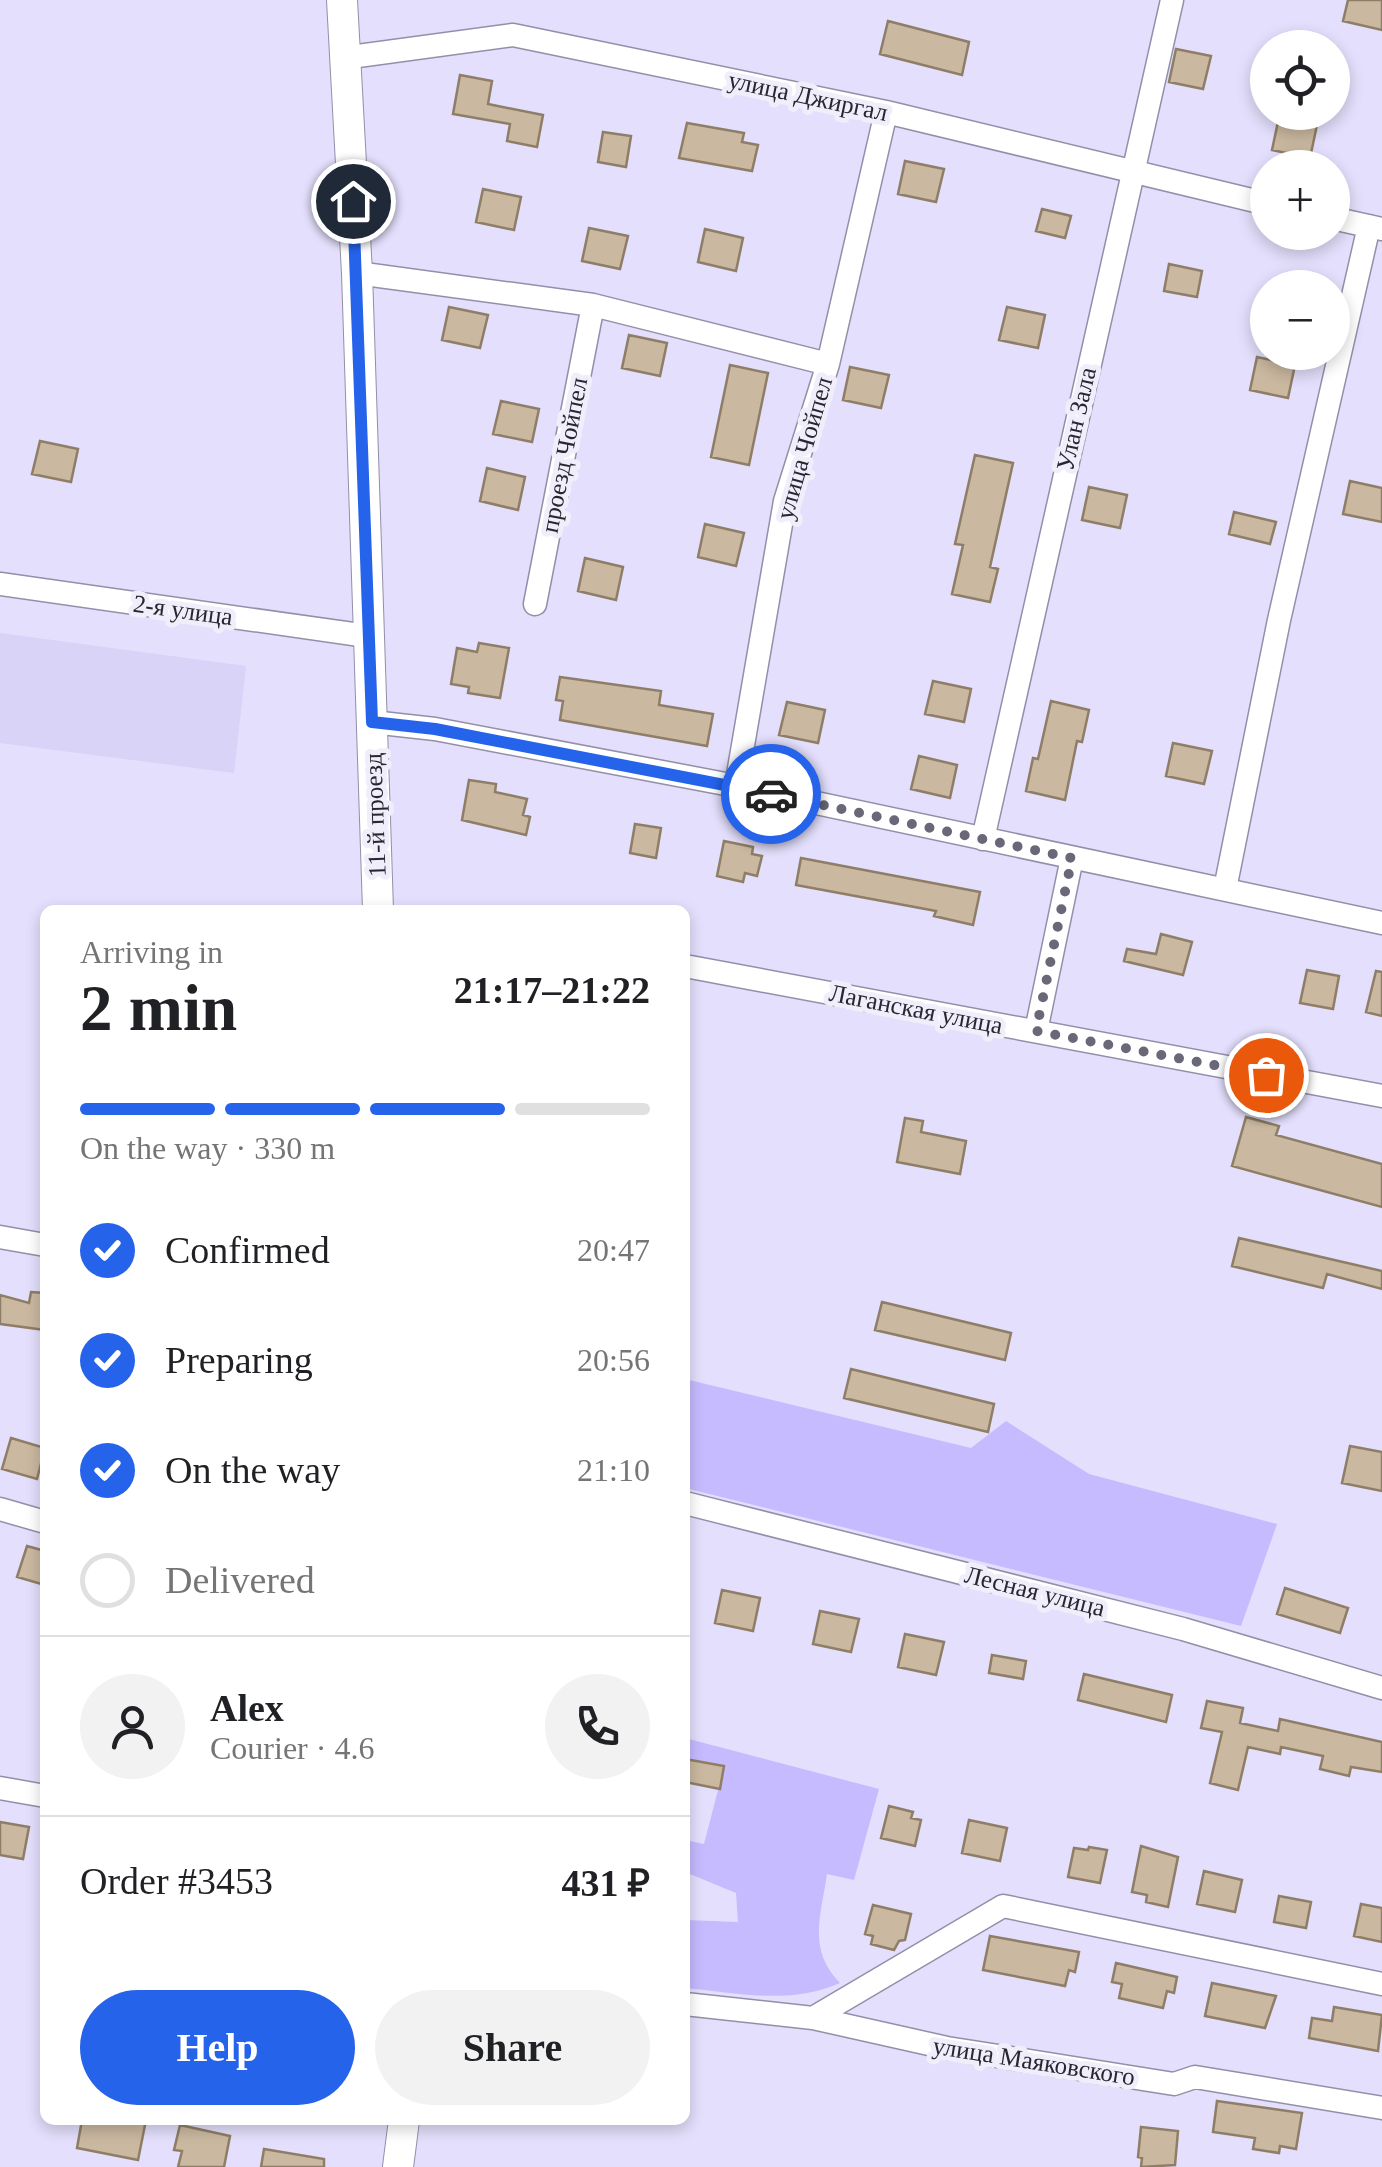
<!DOCTYPE html>
<meta charset="utf-8">
<style>
:root{--surface:#fff;--page:#f2f2f2;--text:#202124;--muted:#757577;--line:#e0e0e0;--accent:#2563eb}
body{margin:0;font-family:"Times New Roman",serif;background:var(--page);color:var(--text);height:100vh;display:flex;flex-direction:column;font-size:38px;white-space:nowrap}
*{box-sizing:border-box;margin:0}
p{font-size:32px;color:var(--muted)}
.icon{flex:none;width:55px;height:55px;fill:none;stroke:currentColor;stroke-width:2;stroke-linecap:round;stroke-linejoin:round}
.map{position:relative;flex:1;overflow:hidden}
.side{position:absolute;left:40px;top:905px;width:650px;height:1220px;display:flex;flex-direction:column;background:var(--surface);border-radius:15px;box-shadow:0 5px 15px #0003}
.side>*{flex:none}
.controls{position:absolute;left:1250px;top:30px;display:grid;gap:20px}
.controls a{display:grid;place-items:center;width:100px;height:100px;border-radius:50%;background:var(--surface);box-shadow:0 5px 15px #0003;font-size:50px}
.pin{position:absolute;display:grid;place-items:center;width:85px;height:85px;color:#fff;margin:-42px;border:5px solid #fff;border-radius:50%;box-shadow:0 2px 10px #0007}
.courier{position:absolute;display:grid;place-items:center;width:100px;height:100px;margin:-50px;border:8px solid #2563eb;border-radius:50%;background:#fff;color:#222;box-shadow:0 2px 12px #0007}
.overview em{font-style:normal;font-weight:600}
.overview div{display:flex;flex-direction:column-reverse}
.overview{display:flex;align-items:center;justify-content:space-between;height:170px;padding:0 40px}
h1{font-size:65px;font-weight:600;line-height:75px}
.bar{display:grid;grid-template-columns:repeat(4,1fr);gap:15px 10px;align-content:center;height:120px;padding:0 40px}
.bar i{height:12px;border-radius:8px;background:var(--line)}
.bar .on{background:var(--accent)}
.bar p{grid-column:span 4}
.line{display:flex;align-items:center;gap:25px;padding:0 40px;border-top:2px solid var(--line)}
.line div{flex:1}
.round{display:grid;place-items:center;flex:none;width:105px;height:105px;border-radius:52px;background:var(--page)}
ol{padding:0 40px;list-style:none}
li{display:flex;align-items:center;gap:30px;height:110px}
li p{margin-inline-start:auto}
li .icon{padding:10px;border-radius:50%;background:var(--accent);color:#fff;stroke-width:4}
li:last-child{color:var(--muted)}
li i{width:55px;height:55px;border:5px solid var(--line);border-radius:50%}
.primary-button{display:flex;gap:20px;margin-top:auto;padding:20px 40px}
.primary-button a{flex:1;height:115px;border-radius:60px;background:var(--accent);color:#fff;font-size:40px;font-weight:600;line-height:115px;text-align:center}
.primary-button a+a{background:var(--page);color:var(--text)}
.map>svg:first-child{display:block}
</style>
<div class="map">
<svg width="1382" height="2167" viewBox="0 0 1382 2167">
<rect width="100%" height="100%" fill="#e3dffc"/>
<path fill="#d8d3f7" d="M0,633L246,666L234,773L0,743Z"/>
<path fill="#c6bbff" d="M685,1379L971,1448L1006,1421L1089,1474L1277,1524L1241,1626L685,1488Z
M685,1738L879,1789L854,1880L827,1874C821,1916 807,1949 840,1983C791,2005 738,1993 685,1988V1920L738,1922L736,1893L685,1872V1840L704,1844L724,1767L685,1759Z"/>
<path fill="#cab8a0" stroke="#8f7e67" stroke-width="2.5" d="M1348,0H1382V30L1343,21Z
M888,21L969,42L962,75L880,54Z
M1176,49L1211,56L1203,89L1169,82Z
M460,75L492,81L488,104L543,115L537,147L507,141L510,124L453,114Z
M1279,117L1317,125L1310,158L1272,150Z
M687,123L744,133L742,142L758,145L752,171L679,158Z
M603,132L631,136L626,167L598,162Z
M905,161L944,169L936,202L898,194Z
M483,189L521,197L514,230L476,222Z
M1042,209L1071,216L1065,238L1036,231Z
M589,228L628,236L620,269L582,261Z
M705,229L743,238L736,271L698,262Z
M1169,264L1202,271L1197,297L1164,291Z
M449,307L488,315L480,348L442,340Z
M1007,307L1045,315L1038,348L999,340Z
M629,335L667,343L660,376L622,368Z
M1257,357L1295,365L1288,398L1250,390Z
M730,365L768,373L749,465L711,457Z
M850,367L889,375L881,408L843,400Z
M501,401L539,409L532,442L493,434Z
M40,441L78,449L71,482L32,474Z
M975,455L1013,463L990,567L998,569L990,602L952,594L963,545L955,544Z
M487,468L525,477L518,510L480,501Z
M1350,481L1382,488V522L1343,514Z
M1089,487L1127,495L1120,528L1082,520Z
M1234,512L1276,522L1270,544L1229,534Z
M705,524L744,533L736,566L698,557Z
M585,558L623,567L616,600L578,591Z
M479,643L509,648L500,698L468,693L469,687L451,684L457,648L477,652Z
M560,677L661,691L659,705L713,714L707,746L560,720L563,701L556,700Z
M933,681L971,689L964,722L925,714Z
M1051,701L1089,710L1082,742L1077,741L1065,800L1026,791L1033,758L1038,759Z
M787,702L825,710L818,743L779,735Z
M1173,743L1212,751L1204,784L1166,776Z
M919,756L957,765L950,798L911,789Z
M469,780L496,784L495,792L527,799L523,815L530,817L526,835L462,820Z
M635,824L661,828L656,858L630,853Z
M724,841L753,847L752,854L762,856L757,876L745,873L743,882L717,876Z
M801,858L980,892L973,925L934,916L936,911L796,885Z
M1161,934L1192,942L1183,975L1124,961L1127,949L1156,954Z
M1307,970L1339,976L1333,1009L1300,1003Z
M1376,971L1382,972V1016L1366,1012Z
M1246,1117L1279,1126L1276,1135L1382,1164V1207L1232,1166Z
M905,1118L923,1121L921,1132L966,1141L960,1174L897,1162Z
M1239,1238L1382,1271V1289L1327,1274L1323,1288L1232,1266Z
M31,1292L45,1293V1330L0,1324V1295L29,1303Z
M882,1302L1011,1333L1005,1360L875,1330Z
M851,1369L994,1404L988,1432L844,1398Z
M11,1438L45,1448L37,1479L2,1469Z
M1350,1446L1382,1452V1491L1342,1483Z
M27,1546L45,1551V1585L17,1577Z
M1285,1588L1348,1608L1340,1633L1277,1614Z
M722,1590L760,1598L753,1631L715,1623Z
M820,1611L859,1619L851,1652L813,1644Z
M905,1634L944,1642L936,1675L898,1667Z
M992,1655L1026,1661L1023,1679L989,1673Z
M1084,1674L1172,1695L1166,1722L1078,1700Z
M1207,1701L1243,1708L1240,1723L1278,1731L1280,1719L1382,1742V1772L1351,1767L1349,1776L1320,1769L1323,1756L1281,1747L1280,1754L1248,1747L1238,1790L1210,1783L1222,1732L1201,1728Z
M685,1759L724,1766L720,1789L685,1782Z
M889,1806L913,1812L911,1818L921,1820L915,1846L881,1838Z
M969,1820L1007,1828L1000,1861L962,1853Z
M0,1822L29,1827L23,1859L0,1855Z
M1141,1846L1178,1857L1168,1907L1146,1902L1147,1895L1132,1892Z
M1089,1847L1107,1850L1100,1883L1068,1877L1074,1848L1088,1850Z
M1204,1871L1242,1880L1235,1912L1197,1904Z
M1279,1896L1311,1902L1306,1928L1274,1922Z
M1361,1904L1382,1908V1942L1354,1936Z
M873,1905L911,1914L905,1940L899,1941L894,1950L871,1944L873,1936L865,1934Z
M990,1936L1079,1952L1075,1972L1069,1970L1065,1986L983,1970Z
M1116,1963L1177,1977L1174,1993L1167,1991L1163,2008L1119,1998L1122,1984L1112,1982Z
M1212,1983L1276,1996L1265,2028L1205,2016Z
M1334,2007L1382,2015L1378,2051L1309,2038L1312,2018L1332,2021Z
M1217,2101L1302,2113L1296,2149L1280,2146L1279,2153L1253,2149L1255,2138L1213,2132Z
M82,2120H146L138,2160L77,2148Z
M180,2125L230,2136L224,2167H178L182,2151L174,2150Z
M1141,2127L1178,2131L1175,2165L1141,2167L1142,2158L1138,2157Z
M264,2149L324,2159V2167H261Z"/>
<g fill="none" stroke-linecap="round" stroke-linejoin="round">
<g stroke="#938fa9" stroke-width="25">
<path id="street" d="M343,58L513,35L886,112L1268,204
M1332,218L1382,229
M357,273L593,305L828,364
M0,584L367,636
M535,604L593,305
M372,722L435,729L736,786L1382,923
M736,786L785,501L828,364L886,112
M983,839L1172,0
M1225,889L1279,620L1369,226
M685,966L1382,1096
M1036,1031L1072,858
M0,1237L45,1245
M685,1503L1183,1629L1382,1688
M0,1509L45,1522
M0,1788L45,1796
M685,2004L813,2018L947,2048L1174,2084L1195,2077L1382,2108
M813,2018L1003,1906L1382,1984"/>
</g>
<g stroke="#938fa9" stroke-width="32">
<path id="secondary" d="M342,0L357,273L378,910
M398,2167L404,2120"/>
</g>
<use href="#street" stroke="#fff" stroke-width="22"/>
<use href="#secondary" stroke="#fff" stroke-width="30"/>
</g>
<g fill="none" stroke-linecap="round" stroke-linejoin="round">
<path stroke="#696778" stroke-width="10" stroke-dasharray="0 18" d="M771,794L1072,858L1036,1031L1266,1075"/>
<path stroke="#2563eb" stroke-width="12" d="M353,201L372,722L435,729L771,794"/>
</g>
<g text-anchor="middle" dominant-baseline="central" stroke-width="10" stroke-linejoin="round" paint-order="stroke">
<g font-size="25" fill="#282731" stroke="#f0eefa">
<text transform="translate(808 96) rotate(12)">улица Джиргал</text>
<text transform="translate(1076 419) rotate(-77)">Улан Зала</text>
<text transform="translate(804 448) rotate(-74)">улица Чойпел</text>
<text transform="translate(564 455) rotate(-79)">проезд Чойпел</text>
<text transform="translate(183 610) rotate(8)">2-я улица</text>
<text transform="translate(375 815) rotate(-92)">11-й проезд</text>
<text transform="translate(916 1009) rotate(11)">Лаганская улица</text>
<text transform="translate(1035 1591) rotate(14)">Лесная улица</text>
<text transform="translate(1034 2061) rotate(9)">улица Маяковского</text>
</g>
</g>
</svg>
<div class="controls">
<a><svg class="icon" aria-label="locate" viewBox="0 0 24 24"><circle cx="12" cy="12" r="6"/><path d="M12 2v4M12 18v4M2 12h4M18 12h4"/></svg></a>
<a>+</a>
<a>−</a>
</div>
<div class="pin" style="left:1266px;top:1075px;background:#ea580c"><svg class="icon" aria-label="bag" viewBox="0 0 24 24"><path d="M5 8h14l-1 12H6zM9 8a3 3 0 0 1 6 0"/></svg></div>
<div class="pin" style="left:353px;top:201px;background:#1f2937"><svg class="icon" aria-label="home" viewBox="0 0 24 24"><path d="M3 11l9-7 9 7M6 9v11h12V9"/></svg></div>
<div class="courier" style="left:771px;top:794px"><svg class="icon" aria-label="car" viewBox="0 0 24 24"><path d="M5 17H2v-5l4-1 3-4h7l3 4 3 1v5h-3M9 17h6M6 11h13"/><circle cx="7" cy="17" r="2"/><circle cx="17" cy="17" r="2"/></svg></div>
<section class="side">
<div class="overview"><div><h1>2 min</h1><p>Arriving in</p></div><em>21:17–21:22</em></div>
<div class="bar"><i class="on"></i><i class="on"></i><i class="on"></i><i></i><p>On the way · 330 m</p></div>
<ol>
<li><svg class="icon" aria-label="check" viewBox="0 0 24 24"><path d="M5 12l5 5 9-10"/></svg>Confirmed<p>20:47</p></li>
<li><svg class="icon" aria-label="check" viewBox="0 0 24 24"><path d="M5 12l5 5 9-10"/></svg>Preparing<p>20:56</p></li>
<li><svg class="icon" aria-label="check" viewBox="0 0 24 24"><path d="M5 12l5 5 9-10"/></svg>On the way<p>21:10</p></li>
<li><i></i>Delivered</li>
</ol>
<div class="line" style="height:180px"><a class="round"><svg class="icon" aria-label="person" viewBox="0 0 24 24"><circle cx="12" cy="8" r="4"/><path d="M4 21q1-7 8-7t8 7"/></svg></a><div><b>Alex</b><p>Courier · 4.6</p></div><a class="round"><svg class="icon" aria-label="phone" viewBox="0 0 24 24"><path d="M5 4h4l2 5-3 2q2 4 5 5l2-3 5 2v4C11 20 4 13 5 4z"/></svg></a></div>
<div class="line" style="height:130px"><div>Order #3453</div><b>431 ₽</b></div>
<div class="primary-button"><a>Help</a><a>Share</a></div>
</section>
</div>
